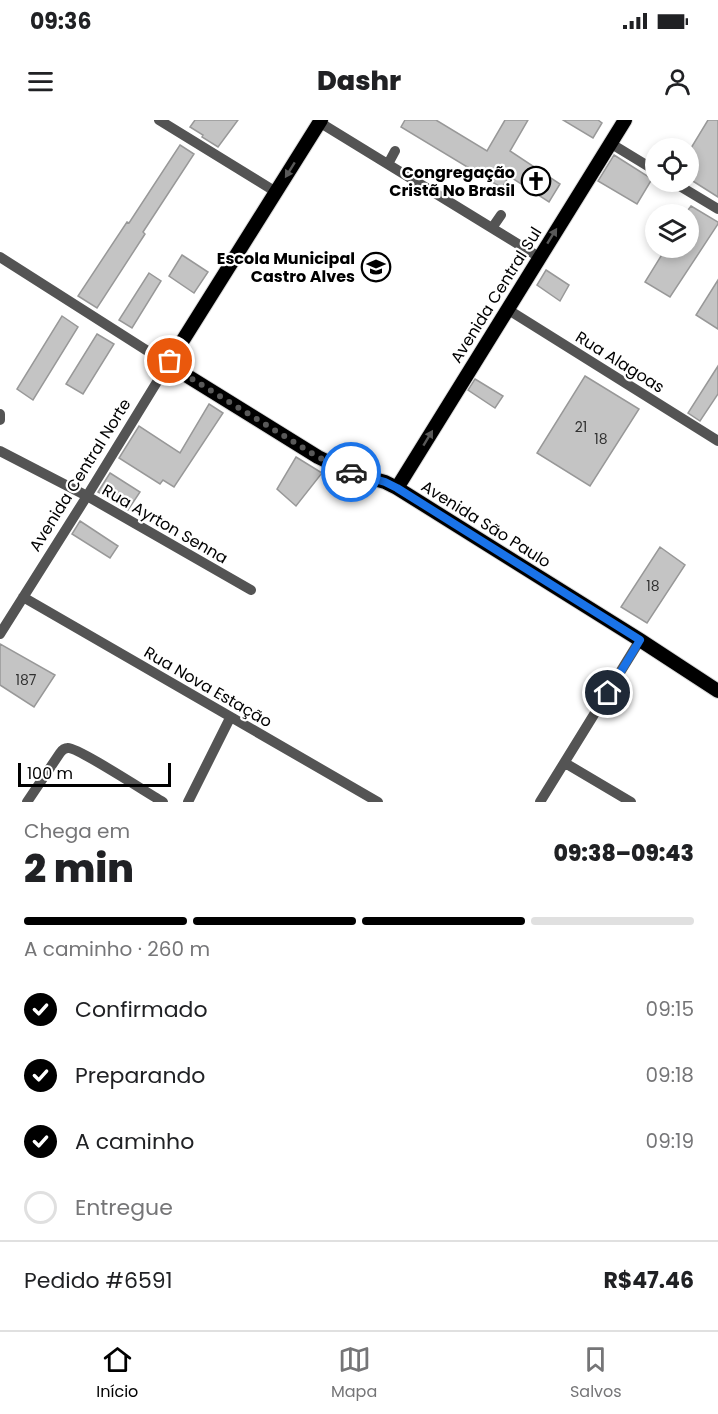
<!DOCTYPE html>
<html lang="pt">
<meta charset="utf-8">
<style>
:root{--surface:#fff;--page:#f6f6f6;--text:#202124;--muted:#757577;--line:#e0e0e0;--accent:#000}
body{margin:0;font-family:Poppins,sans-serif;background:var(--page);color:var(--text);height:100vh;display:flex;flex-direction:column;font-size:22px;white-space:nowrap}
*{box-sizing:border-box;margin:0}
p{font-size:20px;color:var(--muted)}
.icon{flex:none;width:33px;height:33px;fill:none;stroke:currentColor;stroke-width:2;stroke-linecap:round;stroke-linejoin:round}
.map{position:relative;height:682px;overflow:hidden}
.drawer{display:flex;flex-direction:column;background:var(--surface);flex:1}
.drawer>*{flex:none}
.fabs{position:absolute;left:645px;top:18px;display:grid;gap:12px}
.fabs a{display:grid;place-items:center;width:54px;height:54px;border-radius:50%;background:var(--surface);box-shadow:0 3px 9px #0003;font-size:30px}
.scale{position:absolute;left:18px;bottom:15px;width:153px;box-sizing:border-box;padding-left:6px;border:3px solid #000;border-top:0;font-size:16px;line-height:21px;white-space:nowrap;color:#000;-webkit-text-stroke:4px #fff;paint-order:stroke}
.pin{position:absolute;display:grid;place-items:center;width:51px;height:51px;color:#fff;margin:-26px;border:3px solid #fff;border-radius:50%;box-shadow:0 2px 6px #0007}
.courier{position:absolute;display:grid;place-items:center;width:60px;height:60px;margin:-30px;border:4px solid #1a73e8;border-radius:50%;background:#fff;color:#222;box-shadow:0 2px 8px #0007}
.head em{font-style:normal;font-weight:800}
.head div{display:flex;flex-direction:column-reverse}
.head{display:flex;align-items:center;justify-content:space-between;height:102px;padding:0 24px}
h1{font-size:39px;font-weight:800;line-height:45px}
.bar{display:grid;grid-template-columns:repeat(4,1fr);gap:9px 6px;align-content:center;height:72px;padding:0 24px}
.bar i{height:8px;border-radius:4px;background:var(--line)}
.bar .active{background:var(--accent)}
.bar p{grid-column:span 4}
.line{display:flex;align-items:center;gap:15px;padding:0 24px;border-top:2px solid var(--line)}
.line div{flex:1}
ol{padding:0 24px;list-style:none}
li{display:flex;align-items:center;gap:18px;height:66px}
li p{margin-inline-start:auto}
li .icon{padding:6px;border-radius:50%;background:var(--accent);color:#fff;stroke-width:4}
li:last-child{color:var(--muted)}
li i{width:33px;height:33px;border:3px solid var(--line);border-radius:50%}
.status{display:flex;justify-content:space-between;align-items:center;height:42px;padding:0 30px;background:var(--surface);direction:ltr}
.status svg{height:16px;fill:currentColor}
header{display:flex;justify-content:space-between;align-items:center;height:78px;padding:0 24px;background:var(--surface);font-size:27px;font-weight:800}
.tabs{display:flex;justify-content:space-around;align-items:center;height:84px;border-top:2px solid var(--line);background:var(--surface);font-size:16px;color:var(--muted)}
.tabs a{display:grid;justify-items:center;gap:3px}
.tabs .active{color:var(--accent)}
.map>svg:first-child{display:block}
</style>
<div class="status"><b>09:36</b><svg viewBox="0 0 49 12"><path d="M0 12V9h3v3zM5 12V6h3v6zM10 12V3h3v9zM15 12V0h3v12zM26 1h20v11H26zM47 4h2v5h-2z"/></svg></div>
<header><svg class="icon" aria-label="menu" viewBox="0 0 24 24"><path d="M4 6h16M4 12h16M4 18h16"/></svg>Dashr<svg class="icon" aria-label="person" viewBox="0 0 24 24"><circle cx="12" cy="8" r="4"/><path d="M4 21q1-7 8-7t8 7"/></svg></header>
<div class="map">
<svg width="718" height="682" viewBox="0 0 718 682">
<rect width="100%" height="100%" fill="#fff"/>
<path fill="#c4c4c4" stroke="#989898" stroke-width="1.5" d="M195,0H238L218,27L202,17L203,15L190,7Z
M405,0H436L487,31L505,0H528L510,31L560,64L549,82L509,56L502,68L401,7Z
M563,0H598L602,3L593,18Z
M708,0H718V77L688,58V33Z
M180,25L194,34L143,112L145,114L97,188L78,176L127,102L129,103Z
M614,35L652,59L637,84L598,61Z
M691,86L718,102V104L670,177L645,162L666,128H688V90Z
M182,135L208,152L194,173L169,156Z
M546,150L569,165L560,181L537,165Z
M149,153L161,161L132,208L119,200Z
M718,160V209L696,195Z
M62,196L78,207L33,280L17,269Z
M97,214L114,224L83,274L66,264Z
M718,246V274L700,301L688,293Z
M585,256L639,289L590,366L537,333Z
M475,259L503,276L495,288L468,270Z
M209,284L223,293L174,367L163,360L160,364L119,338L139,306L180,333Z
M296,337L322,353L296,386L277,369Z
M110,353L140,372L128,390L98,372Z
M80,401L118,426L110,438L72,414Z
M660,427L685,445L647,503L621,487Z
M0,524L55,555L34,587L0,565Z"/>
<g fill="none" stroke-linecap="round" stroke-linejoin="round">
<g stroke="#dbdbdb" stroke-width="16">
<path id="major" d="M321,0L168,244L318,337L349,352L385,362L397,368L640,520L718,571
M397,368L625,0"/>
</g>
<path stroke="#545454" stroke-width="10" d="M159,0L276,72
M319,2L539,137
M610,23L656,51
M388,44L395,31
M673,62L718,89
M492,108L501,95
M0,137L168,244L87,376L0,514
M507,189L718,321
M0,294V300
M0,331L87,376L251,470
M23,477L378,682
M565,643L631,682
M27,682L60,633C62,630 65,628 68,628C77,627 149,674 163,682
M188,682L230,598
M540,682L640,520"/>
<use href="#major" stroke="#000" stroke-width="14"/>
</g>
<defs><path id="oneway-solid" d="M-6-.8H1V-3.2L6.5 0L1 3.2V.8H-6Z" transform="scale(1.5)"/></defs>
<g fill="#595959">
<use href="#oneway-solid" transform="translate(290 50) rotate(122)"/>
<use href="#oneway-solid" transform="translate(552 116) rotate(-58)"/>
<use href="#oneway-solid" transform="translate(428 318) rotate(-59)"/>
</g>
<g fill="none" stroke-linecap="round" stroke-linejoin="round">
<path stroke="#595959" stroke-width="6" stroke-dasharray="0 10.8" d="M170,241L168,244L318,337L351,352"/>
<path stroke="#1a73e8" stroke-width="8" d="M351,352L385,362L397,368L640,520L608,573"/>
</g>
<defs>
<g id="church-ring" transform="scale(1.5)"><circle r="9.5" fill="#fff" stroke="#000" stroke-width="1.5"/><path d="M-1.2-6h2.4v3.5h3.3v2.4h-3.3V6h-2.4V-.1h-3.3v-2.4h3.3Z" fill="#000"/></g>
<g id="school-ring" transform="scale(1.5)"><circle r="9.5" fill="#fff" stroke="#000" stroke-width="1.5"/><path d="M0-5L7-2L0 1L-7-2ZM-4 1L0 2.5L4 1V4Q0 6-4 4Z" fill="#000"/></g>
</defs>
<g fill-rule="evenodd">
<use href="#church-ring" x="536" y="61"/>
<use href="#school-ring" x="376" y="147"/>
</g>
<g text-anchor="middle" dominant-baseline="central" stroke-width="4.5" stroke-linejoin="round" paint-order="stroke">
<g font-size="14" fill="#313131">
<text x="581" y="307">21</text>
<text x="601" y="319">18</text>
<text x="653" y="466">18</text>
<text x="26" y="560">187</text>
</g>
<g font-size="16" font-weight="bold" fill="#000" stroke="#fff" text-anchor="end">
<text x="515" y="52">Congregação<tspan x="515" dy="18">Cristã No Brasil</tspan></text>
<text x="355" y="138">Escola Municipal<tspan x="355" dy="18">Castro Alves</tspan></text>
</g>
<g font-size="16" fill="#000" stroke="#fff">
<text transform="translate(496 175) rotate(-58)">Avenida Central Sul</text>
<text transform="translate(620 242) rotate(32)">Rua Alagoas</text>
<text transform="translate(80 355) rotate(-58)">Avenida Central Norte</text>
<text transform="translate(165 404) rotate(30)">Rua Ayrton Senna</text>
<text transform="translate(486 404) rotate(32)">Avenida São Paulo</text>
<text transform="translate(208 567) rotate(30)">Rua Nova Estação</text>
</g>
</g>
</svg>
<div class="fabs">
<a><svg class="icon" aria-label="locate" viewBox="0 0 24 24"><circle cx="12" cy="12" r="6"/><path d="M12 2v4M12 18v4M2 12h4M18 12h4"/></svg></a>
<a><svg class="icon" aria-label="layers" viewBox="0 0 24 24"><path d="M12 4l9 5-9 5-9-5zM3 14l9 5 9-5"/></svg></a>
</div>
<div class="scale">100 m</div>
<div class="pin" style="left:170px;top:241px;background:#ea580c"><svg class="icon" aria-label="bag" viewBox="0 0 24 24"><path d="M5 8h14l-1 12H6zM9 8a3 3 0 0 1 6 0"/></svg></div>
<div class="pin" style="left:608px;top:573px;background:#1f2937"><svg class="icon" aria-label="home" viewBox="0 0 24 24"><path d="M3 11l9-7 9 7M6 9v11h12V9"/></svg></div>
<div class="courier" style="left:351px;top:352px"><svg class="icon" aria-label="car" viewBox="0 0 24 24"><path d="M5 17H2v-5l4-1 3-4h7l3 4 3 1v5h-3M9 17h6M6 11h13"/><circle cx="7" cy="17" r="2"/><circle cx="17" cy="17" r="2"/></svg></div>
</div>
<section class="drawer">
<div class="head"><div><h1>2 min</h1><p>Chega em</p></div><em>09:38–09:43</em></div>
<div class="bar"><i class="active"></i><i class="active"></i><i class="active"></i><i></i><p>A caminho · 260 m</p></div>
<ol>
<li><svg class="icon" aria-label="check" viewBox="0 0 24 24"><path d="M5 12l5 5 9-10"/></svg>Confirmado<p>09:15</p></li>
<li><svg class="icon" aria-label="check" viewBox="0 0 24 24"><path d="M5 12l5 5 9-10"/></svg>Preparando<p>09:18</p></li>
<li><svg class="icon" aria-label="check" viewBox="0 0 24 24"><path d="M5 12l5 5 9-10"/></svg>A caminho<p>09:19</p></li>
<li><i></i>Entregue</li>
</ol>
<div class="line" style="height:78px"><div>Pedido #6591</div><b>R$47.46</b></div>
</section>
<nav class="tabs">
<a class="active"><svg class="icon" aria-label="home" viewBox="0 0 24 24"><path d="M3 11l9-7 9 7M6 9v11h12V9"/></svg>Início</a>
<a><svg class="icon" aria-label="map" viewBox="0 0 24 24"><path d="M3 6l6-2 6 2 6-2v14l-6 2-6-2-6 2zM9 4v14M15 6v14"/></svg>Mapa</a>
<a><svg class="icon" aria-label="saved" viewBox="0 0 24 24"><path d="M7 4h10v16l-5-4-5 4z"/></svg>Salvos</a>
</nav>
